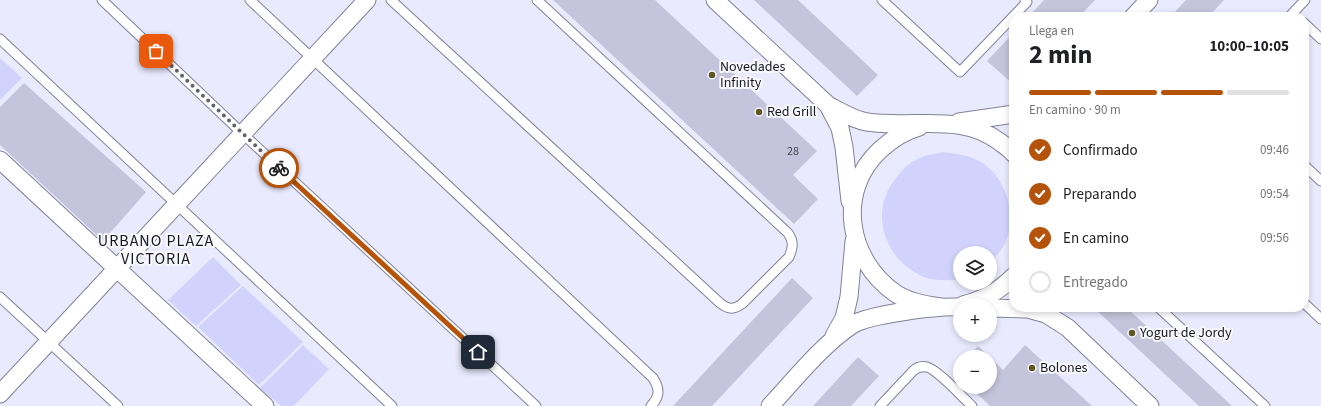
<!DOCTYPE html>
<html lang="es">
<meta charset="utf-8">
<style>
:root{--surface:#fff;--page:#f6f6f6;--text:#202124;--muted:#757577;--line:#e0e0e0;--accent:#b45309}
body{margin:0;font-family:"Source Sans 3",sans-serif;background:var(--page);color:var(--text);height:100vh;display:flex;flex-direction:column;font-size:15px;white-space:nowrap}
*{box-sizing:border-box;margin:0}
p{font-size:13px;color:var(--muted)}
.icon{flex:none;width:22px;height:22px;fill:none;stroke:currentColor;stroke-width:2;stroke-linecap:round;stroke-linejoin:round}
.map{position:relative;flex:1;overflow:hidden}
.sheet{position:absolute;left:1009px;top:12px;width:300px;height:300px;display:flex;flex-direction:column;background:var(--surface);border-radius:16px;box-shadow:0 2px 6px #0003}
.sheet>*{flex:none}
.tools{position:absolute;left:953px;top:246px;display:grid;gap:8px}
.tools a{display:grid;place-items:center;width:44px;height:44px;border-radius:50%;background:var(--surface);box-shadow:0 2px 6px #0003;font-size:20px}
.pin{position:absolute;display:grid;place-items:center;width:34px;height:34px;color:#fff;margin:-17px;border-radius:8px;box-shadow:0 2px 6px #0006}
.courier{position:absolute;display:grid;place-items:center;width:40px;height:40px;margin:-20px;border:3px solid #b45309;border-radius:50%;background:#fff;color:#222;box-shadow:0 1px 5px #0007}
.head em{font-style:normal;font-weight:700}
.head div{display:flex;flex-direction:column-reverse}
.head{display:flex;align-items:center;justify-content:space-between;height:68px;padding:0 20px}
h1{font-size:26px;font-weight:700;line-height:30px}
.bar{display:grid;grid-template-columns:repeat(4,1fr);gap:6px 4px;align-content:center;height:48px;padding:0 20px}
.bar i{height:5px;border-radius:3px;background:var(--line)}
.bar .on{background:var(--accent)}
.bar p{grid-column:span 4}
ol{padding:0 20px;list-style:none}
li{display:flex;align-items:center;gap:12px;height:44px}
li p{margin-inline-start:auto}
li .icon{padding:4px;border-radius:50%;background:var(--accent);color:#fff;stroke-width:4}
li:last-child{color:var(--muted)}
li i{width:22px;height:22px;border:2px solid var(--line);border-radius:50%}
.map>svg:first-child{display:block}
</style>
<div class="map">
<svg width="1321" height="406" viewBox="0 0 1321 406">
<rect width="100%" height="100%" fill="#e9eafd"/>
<path fill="#d1d3fc" d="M0,58L22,78L0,100Z
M943,152C957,154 969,155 981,162C1004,176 1016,209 1008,235C1005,246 998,255 990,263V253H960V279C948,281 935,281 924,277C884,260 868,212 896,178C902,169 911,161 922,157C928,154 936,154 943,152Z
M213,257L241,285L196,326L168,300Z
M243,286L303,342L259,385L198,327Z
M303,345L329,369L294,406H281L260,388Z"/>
<path fill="#c4c5dc" d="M553,0H655L817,151L793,175L818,199L794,224Z
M754,0H798L878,75L857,96Z
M1044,0H1095L1079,17H1028Z
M1186,0H1224L1208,17H1170Z
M1014,32V85L987,61Z
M24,83L146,192L103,241L0,145V107Z
M792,278L813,298L712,406H673Z
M1093,307H1126L1232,406H1199Z
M1025,345L1092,406H990L970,387H990V357L1003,370Z
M978,346L990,357H968Z
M858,357L879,376L851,406H813Z
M960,365V378L954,372Z"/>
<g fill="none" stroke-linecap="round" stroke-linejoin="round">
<g stroke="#818197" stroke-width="11">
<path id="lane" d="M102,0L243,134L536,406
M250,0L653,378C660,389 660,396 651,406
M391,0L720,303C729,310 734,310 743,303L789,257C793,247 794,242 788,233L537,0
M882,0L960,72L1027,2L1025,0
M1289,17L1305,0
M1304,23L1321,39
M0,39L392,406
M1304,165L1321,181
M0,297L118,406
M1304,303L1321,319
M1158,307L1265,406
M880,406L913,371C917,367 922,366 927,367C938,370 963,398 972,406"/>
</g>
<g stroke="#818197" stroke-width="19">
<path id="street" d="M715,0L828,105C840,111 853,120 867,122C913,129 960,112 1000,142C1005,146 1010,149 1014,154
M1133,17L1149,0
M828,105L840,128L844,147L850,201
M959,122L1014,114
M919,127C904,131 892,139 880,150C836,191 847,259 895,293C908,302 925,305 941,307
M0,160L265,406
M963,305C985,299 998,292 1014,276
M990,308L1028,309L1046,314L1068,328L1150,406
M834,336L844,318L849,297L854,241
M0,394L367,0
M770,406C795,379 822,345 852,325C869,314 939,306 960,307"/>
</g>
<use href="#lane" stroke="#fff" stroke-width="9"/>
<use href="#street" stroke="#fff" stroke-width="17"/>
</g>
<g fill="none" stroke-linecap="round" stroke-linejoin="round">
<path stroke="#61626e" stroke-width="4" stroke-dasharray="0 7.2" d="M156,51L279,168"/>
<path stroke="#b45309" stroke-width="5" d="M279,168L478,352"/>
</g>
<g fill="#5f5824" stroke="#f8f8fd" stroke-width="1.5">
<circle cx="712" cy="75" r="4"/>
<circle cx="759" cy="112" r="4"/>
<circle cx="1132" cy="333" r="4"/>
<circle cx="1032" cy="368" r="4"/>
</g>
<g text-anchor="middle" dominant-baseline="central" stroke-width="4" stroke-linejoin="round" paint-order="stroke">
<g font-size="12" fill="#434350">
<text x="793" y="151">28</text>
</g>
<g font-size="14" fill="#181821" stroke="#f8f8fd" text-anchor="start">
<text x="720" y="67">Novedades<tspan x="720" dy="16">Infinity</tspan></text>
<text x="767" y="112">Red Grill</text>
<text x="1140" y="333">Yogurt de Jordy</text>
<text x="1040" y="368">Bolones</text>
</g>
<g font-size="16" letter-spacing="1" fill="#181821" stroke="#f8f8fd">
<text x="156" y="241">URBANO PLAZA<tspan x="156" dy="18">VICTORIA</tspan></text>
</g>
</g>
</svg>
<div class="tools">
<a><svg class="icon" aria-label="layers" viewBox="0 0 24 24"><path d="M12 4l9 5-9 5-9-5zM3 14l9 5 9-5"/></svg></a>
<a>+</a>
<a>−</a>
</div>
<div class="pin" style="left:156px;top:51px;background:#ea580c"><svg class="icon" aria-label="bag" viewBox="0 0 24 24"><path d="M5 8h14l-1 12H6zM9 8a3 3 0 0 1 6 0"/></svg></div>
<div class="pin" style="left:478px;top:352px;background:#1f2937"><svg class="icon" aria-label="home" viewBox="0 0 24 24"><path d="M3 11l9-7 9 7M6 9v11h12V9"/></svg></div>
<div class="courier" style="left:279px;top:168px"><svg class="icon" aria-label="bike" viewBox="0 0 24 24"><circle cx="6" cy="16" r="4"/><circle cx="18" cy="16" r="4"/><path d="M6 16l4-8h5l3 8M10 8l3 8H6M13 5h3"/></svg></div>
<section class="sheet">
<div class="head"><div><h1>2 min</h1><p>Llega en</p></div><em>10:00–10:05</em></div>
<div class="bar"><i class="on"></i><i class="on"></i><i class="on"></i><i></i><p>En camino · 90 m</p></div>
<ol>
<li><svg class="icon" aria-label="check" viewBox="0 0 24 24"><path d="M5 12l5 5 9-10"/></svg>Confirmado<p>09:46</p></li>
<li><svg class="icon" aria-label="check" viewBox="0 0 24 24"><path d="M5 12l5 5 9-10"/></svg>Preparando<p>09:54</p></li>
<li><svg class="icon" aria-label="check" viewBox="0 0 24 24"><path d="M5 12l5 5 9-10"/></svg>En camino<p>09:56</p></li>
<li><i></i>Entregado</li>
</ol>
</section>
</div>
